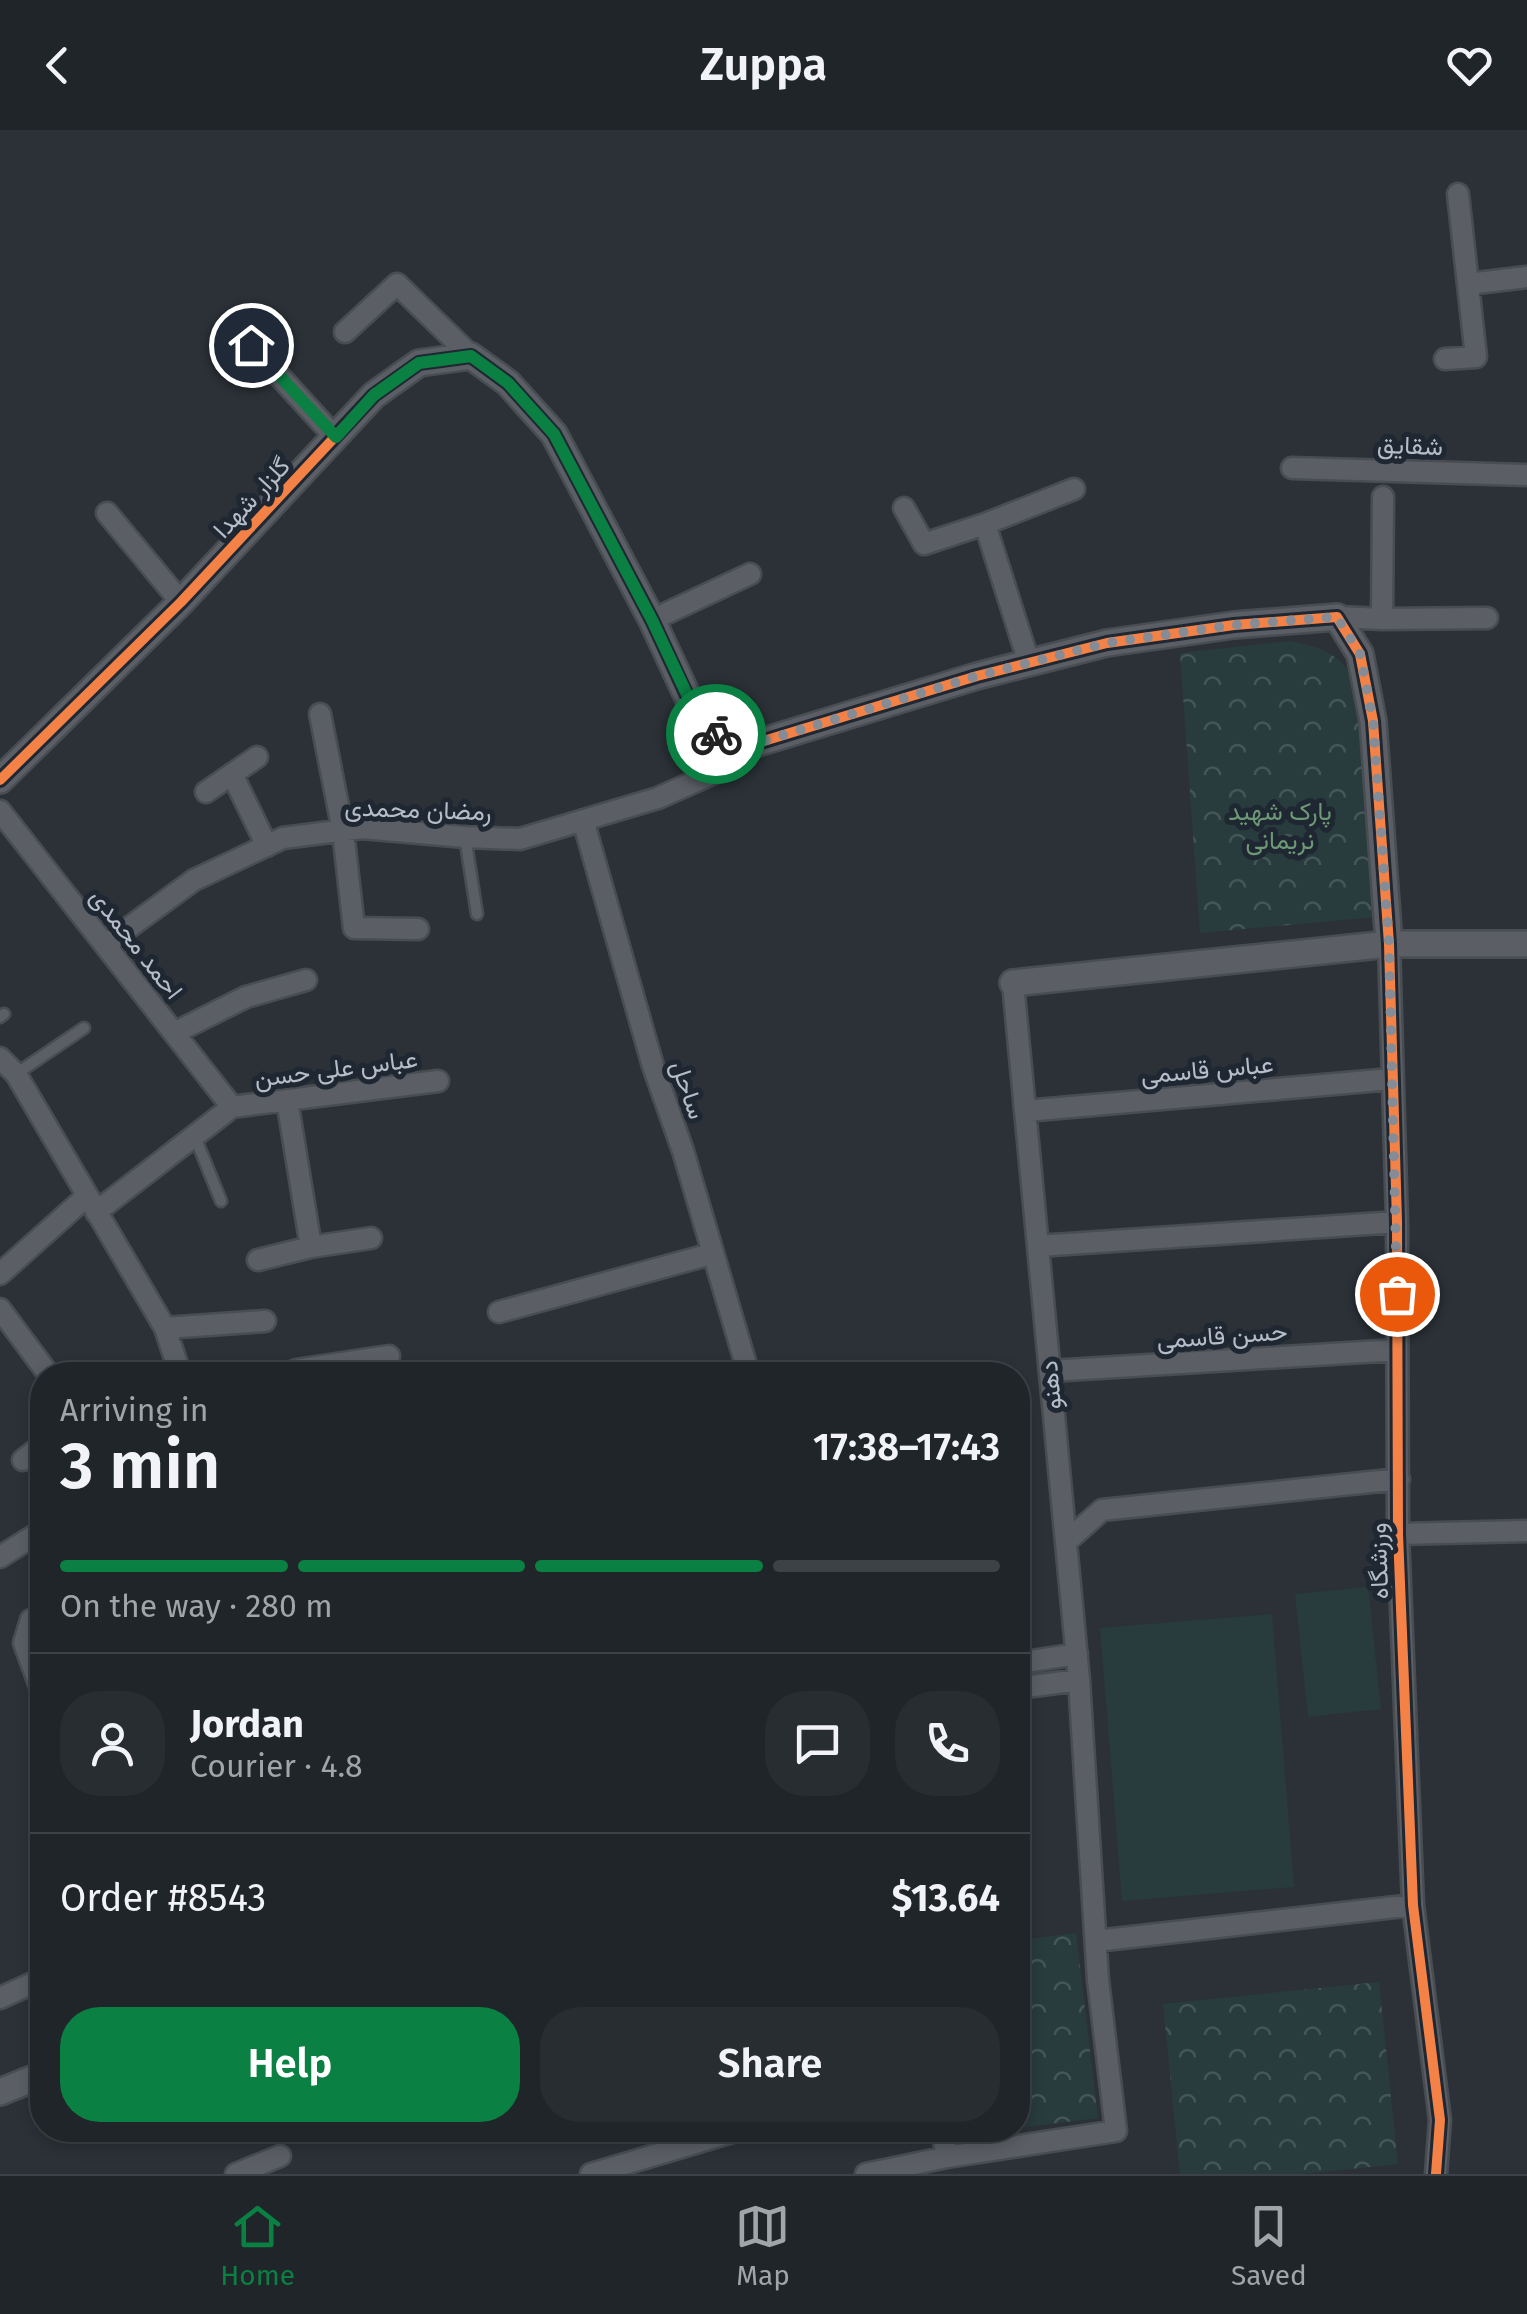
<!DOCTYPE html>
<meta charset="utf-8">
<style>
:root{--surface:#202529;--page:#282d31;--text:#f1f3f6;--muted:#a2a5a8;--line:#3d4246;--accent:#0b8043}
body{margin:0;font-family:"Fira Sans",Vazirmatn,sans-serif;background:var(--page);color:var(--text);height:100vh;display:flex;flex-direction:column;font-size:38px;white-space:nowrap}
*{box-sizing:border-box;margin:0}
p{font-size:32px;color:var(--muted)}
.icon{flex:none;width:55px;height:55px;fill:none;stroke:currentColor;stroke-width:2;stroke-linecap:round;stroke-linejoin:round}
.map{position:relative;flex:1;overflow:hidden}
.details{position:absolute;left:30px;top:1232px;width:1000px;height:780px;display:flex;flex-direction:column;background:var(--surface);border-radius:40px;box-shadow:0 5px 15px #0003,0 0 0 2px var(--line)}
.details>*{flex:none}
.pin{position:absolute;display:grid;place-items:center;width:85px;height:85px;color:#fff;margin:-42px;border:5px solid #fff;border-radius:50%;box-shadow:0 2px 10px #0007}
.courier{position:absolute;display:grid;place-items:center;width:100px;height:100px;margin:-50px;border:8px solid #0b8043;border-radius:50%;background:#fff;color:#222;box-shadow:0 2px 12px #0007}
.overview em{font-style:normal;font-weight:600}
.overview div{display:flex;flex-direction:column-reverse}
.overview{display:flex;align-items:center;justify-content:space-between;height:170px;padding:0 30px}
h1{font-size:65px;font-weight:600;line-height:75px}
.bar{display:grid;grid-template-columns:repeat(4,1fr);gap:15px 10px;align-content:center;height:120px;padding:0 30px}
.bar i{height:12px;border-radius:8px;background:var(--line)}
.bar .active{background:var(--accent)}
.bar p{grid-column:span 4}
.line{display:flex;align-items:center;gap:25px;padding:0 30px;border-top:2px solid var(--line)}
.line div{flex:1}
.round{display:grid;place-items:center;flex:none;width:105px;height:105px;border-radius:40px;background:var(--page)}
.action{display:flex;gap:20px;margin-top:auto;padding:20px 30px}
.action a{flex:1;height:115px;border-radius:40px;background:var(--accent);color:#fff;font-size:40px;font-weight:600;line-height:115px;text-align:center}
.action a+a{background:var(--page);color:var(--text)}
header{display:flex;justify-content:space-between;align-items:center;height:130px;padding:0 30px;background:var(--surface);font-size:45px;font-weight:600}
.menu{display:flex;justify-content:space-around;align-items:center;height:140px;border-top:2px solid var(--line);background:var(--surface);font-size:28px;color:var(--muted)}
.menu a{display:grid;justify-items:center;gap:5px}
.menu .active{color:var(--accent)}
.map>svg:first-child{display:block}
</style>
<header><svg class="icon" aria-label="back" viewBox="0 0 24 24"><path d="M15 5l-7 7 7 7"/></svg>Zuppa<svg class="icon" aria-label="heart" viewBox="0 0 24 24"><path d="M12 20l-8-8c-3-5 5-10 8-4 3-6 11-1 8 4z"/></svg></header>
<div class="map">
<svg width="1527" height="2044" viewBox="0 0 1527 2044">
<defs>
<pattern id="forest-crowns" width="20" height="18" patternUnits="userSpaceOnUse" patternTransform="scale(2.5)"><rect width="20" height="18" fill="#283b3d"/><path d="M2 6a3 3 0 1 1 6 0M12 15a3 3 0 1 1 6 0" fill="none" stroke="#455558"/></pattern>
</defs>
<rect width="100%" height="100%" fill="#2b3137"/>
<path fill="url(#forest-crowns)" d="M1290,511C1323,518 1338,522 1356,552L1376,787L1200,803L1180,523Z
M1076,1803L1098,1988L1018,1998V1810Z
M1379,1852L1398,2034L1302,2044H1180L1163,1874Z"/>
<path fill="#283b3d" d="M1368,1457L1381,1579L1308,1587L1295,1464Z
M1272,1484L1294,1757L1122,1771L1100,1498Z"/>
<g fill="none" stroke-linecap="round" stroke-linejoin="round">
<g stroke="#484d52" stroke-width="15">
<path id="service" d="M465,707L477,784
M0,887L4,884
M16,944L84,898
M195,1007L221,1071"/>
</g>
<g stroke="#484d52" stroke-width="25">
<path id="minor" d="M1468,154L1527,147
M345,202L397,154L471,226
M251,215L335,307
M1445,229L1476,227L1458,64
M1292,338L1527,345
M904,378L924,414L985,394L1074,359
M107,383L181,472
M985,394L1029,533
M1337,487L1382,489L1487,488
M1382,489L1383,367
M652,490L750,444
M320,584L343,701L354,798L418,799
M232,644L267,716
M206,662L257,627
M0,681L232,977
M583,690L653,936L683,1021L749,1245
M1389,814L1397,1092L1398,1404L1413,1775L1440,1990L1436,2044
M105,815L194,750L283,708L362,698L465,707L520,709L658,668L721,640L726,613
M174,903L246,867L306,850
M0,928L16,944L165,1198L177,1234L171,1245
M287,970L311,1117
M1025,981L1392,949
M96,1082L232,977L438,951
M1038,1116L1397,1092
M258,1130L311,1117L371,1108
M0,1144L87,1066
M0,1179L49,1245
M499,1182L711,1124
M165,1198L265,1191
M1050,1241L1397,1220
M294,1245L296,1240L389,1226
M23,1330L42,1315
M1398,1404L1527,1401
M1066,1412L1102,1380L1399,1349
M0,1427L35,1405
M42,1486L31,1490L24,1513L42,1562
M1018,1533L1077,1524
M1018,1558L1079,1550
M1096,1811L1413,1775
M0,1868L42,1849
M942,2000L947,2027
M236,2044L280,2026
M591,2044L739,2000
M866,2044L947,2027L1116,2001L1098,1850L1079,1550L1013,853"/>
</g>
<g stroke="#484d52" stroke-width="30">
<path id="tertiary" d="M0,650L181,472L374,265L419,233L471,226L508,253L554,304L652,490L698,589L726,613L754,614L977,546L1107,513L1234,495L1337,487L1360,524L1373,591L1389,814
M1013,853L1389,814H1527
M0,1962L42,1945"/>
</g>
<use href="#service" stroke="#5b5f65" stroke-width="10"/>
<use href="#minor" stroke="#5b5f65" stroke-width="20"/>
<use href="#tertiary" stroke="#5b5f65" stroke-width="25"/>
<g stroke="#1e2732" stroke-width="16">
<path id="cycleway" d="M0,650L181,472L374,265L419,233L471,226L508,253L554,304L652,490L698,589L726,613L754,614L977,546L1107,513L1234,495L1337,487L1360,524L1373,591L1389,814L1397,1092L1398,1404L1413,1775L1440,1990L1436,2044"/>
</g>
<use href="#cycleway" stroke="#f48246" stroke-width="10"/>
</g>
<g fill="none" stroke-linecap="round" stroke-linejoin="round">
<path stroke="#858c95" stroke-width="10" stroke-dasharray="0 18" d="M716,604L726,613L754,614L977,546L1107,513L1234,495L1337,487L1360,524L1373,591L1389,814L1397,1164"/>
<path stroke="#0b8043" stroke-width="12" d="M251,215L336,307L374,265L419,233L471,226L508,253L554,304L652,490L698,588L716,604"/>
</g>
<g text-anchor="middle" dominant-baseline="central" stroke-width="10" stroke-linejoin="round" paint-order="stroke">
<g font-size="25" fill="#b5bdc8" stroke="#1e2732">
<text transform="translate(1410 316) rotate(2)">شقایق</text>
<text transform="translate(252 368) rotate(-47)">گلزار شهدا</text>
<text transform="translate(418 680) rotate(2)">رمضان محمدی</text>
<text transform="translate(136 814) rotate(52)">احمد محمدی</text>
<text transform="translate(336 939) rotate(-7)">عباس علی حسن</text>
<text transform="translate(1207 940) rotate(-5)">عباس قاسمی</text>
<text transform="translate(688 960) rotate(71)">ساحل</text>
<text transform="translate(1222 1206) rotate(-4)">حسن قاسمی</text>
<text transform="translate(1051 1255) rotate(-95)">دهنو</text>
<text transform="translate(1379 1431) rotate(-92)">ورزشگاه</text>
</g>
<g font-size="25" fill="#6d9975" stroke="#1e2732">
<text x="1280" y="682">پارک شهید<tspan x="1280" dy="29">نریمانی</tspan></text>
</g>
</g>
</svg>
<div class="pin" style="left:1397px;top:1164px;background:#ea580c"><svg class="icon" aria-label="bag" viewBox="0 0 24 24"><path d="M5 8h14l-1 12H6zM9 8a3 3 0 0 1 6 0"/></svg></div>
<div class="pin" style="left:251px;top:215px;background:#1f2937"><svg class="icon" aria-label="home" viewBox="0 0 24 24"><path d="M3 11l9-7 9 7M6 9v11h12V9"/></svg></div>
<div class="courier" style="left:716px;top:604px"><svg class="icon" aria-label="bike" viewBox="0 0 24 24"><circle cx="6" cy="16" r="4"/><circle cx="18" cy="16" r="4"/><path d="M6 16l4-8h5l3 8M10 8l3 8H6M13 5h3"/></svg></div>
<section class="details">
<div class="overview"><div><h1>3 min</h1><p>Arriving in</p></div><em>17:38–17:43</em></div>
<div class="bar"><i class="active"></i><i class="active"></i><i class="active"></i><i></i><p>On the way · 280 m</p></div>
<div class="line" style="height:180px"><a class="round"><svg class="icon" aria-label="person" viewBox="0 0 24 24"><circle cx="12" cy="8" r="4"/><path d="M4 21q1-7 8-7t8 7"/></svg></a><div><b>Jordan</b><p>Courier · 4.8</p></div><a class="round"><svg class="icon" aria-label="chat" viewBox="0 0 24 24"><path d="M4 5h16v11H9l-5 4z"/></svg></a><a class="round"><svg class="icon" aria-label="phone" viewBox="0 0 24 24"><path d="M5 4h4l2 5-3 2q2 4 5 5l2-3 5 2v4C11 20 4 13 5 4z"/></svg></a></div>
<div class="line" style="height:130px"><div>Order #8543</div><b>$13.64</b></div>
<div class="action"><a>Help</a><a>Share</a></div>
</section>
</div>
<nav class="menu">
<a class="active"><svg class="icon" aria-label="home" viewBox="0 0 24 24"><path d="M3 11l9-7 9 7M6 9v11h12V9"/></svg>Home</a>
<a><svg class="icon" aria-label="map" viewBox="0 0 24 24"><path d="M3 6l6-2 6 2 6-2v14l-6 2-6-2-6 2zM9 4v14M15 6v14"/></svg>Map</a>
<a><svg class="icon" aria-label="saved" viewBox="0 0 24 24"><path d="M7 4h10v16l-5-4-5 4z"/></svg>Saved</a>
</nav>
